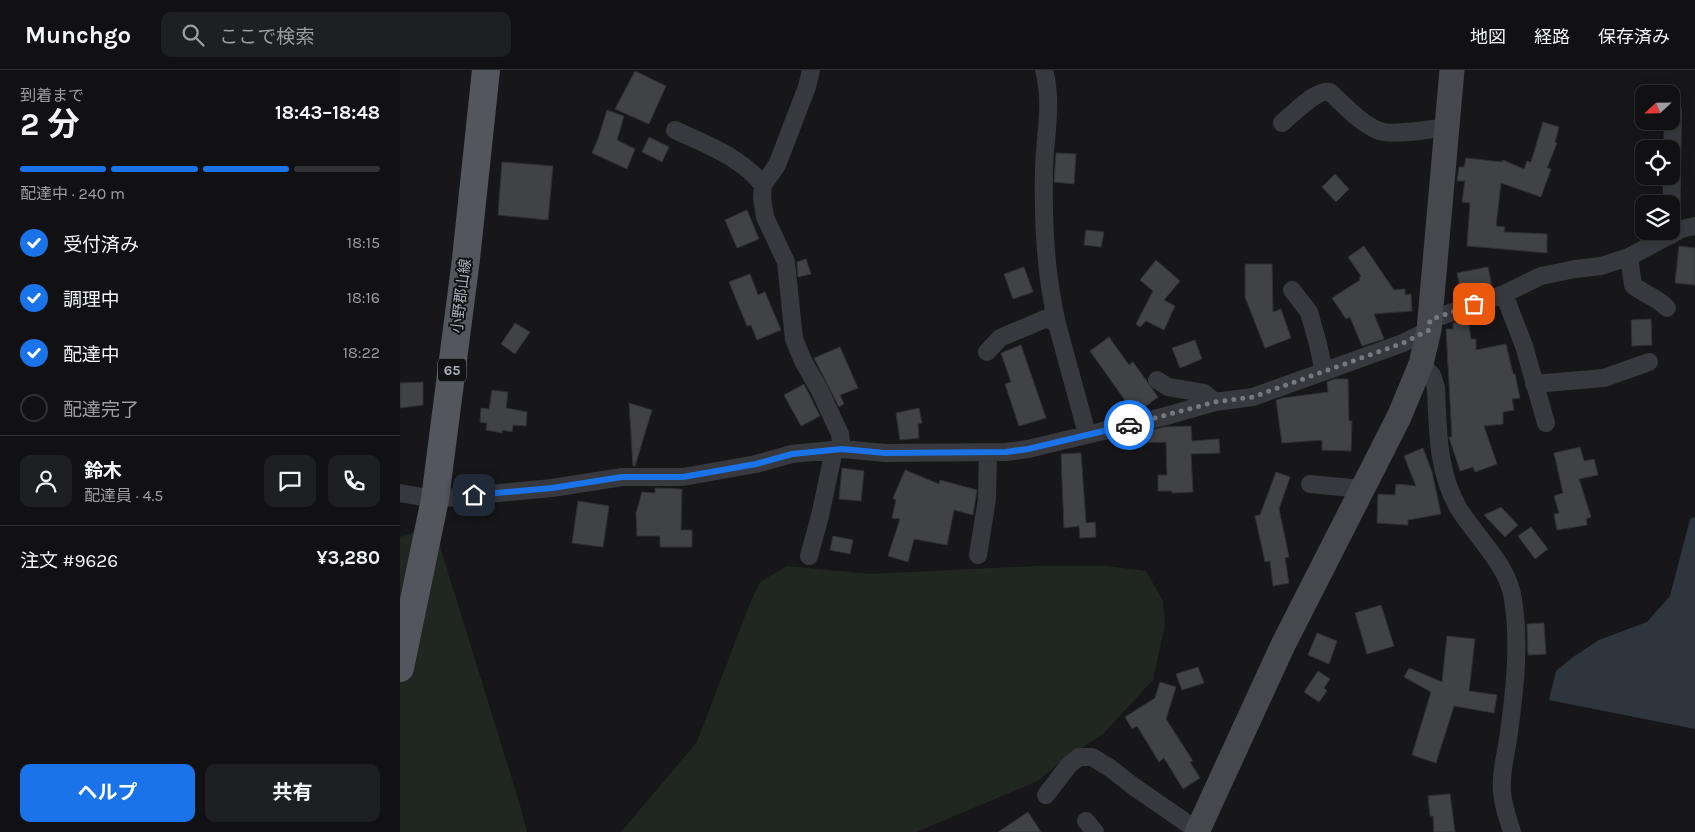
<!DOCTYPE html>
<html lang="ja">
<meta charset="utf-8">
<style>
:root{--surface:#111113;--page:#1e1f21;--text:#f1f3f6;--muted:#9c9da0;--line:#303133;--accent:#1a73e8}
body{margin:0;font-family:Karla,"Noto Sans JP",sans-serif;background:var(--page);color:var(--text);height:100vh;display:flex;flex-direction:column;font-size:19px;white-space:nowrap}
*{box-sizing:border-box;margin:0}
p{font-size:16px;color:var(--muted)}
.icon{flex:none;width:28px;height:28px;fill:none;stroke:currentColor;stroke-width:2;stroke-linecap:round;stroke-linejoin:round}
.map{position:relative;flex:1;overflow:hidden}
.details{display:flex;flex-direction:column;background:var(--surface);width:400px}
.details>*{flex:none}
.needle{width:32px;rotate:248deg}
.buttons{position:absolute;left:1235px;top:15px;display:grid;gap:10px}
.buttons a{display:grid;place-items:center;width:45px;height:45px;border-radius:10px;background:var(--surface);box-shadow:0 2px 12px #0003,0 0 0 1px var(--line);font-size:25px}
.pin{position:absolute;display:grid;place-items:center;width:42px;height:42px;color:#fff;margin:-21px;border-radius:10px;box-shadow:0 2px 8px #0006}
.courier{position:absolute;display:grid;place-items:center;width:50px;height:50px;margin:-25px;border:4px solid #1a73e8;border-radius:50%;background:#fff;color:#222;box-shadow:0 1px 6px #0007}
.summary em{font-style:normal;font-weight:700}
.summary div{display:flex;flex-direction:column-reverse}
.summary{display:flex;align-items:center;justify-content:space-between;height:85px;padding:0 20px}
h1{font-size:32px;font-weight:700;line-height:38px}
.bar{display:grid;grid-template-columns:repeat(4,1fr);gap:8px 5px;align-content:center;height:60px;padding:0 20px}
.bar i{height:6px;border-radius:4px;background:var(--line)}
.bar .on{background:var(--accent)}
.bar p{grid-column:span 4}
.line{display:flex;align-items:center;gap:12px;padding:0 20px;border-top:1px solid var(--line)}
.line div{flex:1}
.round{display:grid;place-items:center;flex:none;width:52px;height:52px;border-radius:10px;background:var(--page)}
ol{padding:0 20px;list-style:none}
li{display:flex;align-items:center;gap:15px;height:55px}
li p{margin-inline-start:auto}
li .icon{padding:5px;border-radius:50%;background:var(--accent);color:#fff;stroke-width:4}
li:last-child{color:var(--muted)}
li i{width:28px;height:28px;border:2px solid var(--line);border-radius:50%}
.button{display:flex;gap:10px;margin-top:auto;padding:10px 20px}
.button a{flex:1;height:58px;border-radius:10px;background:var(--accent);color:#fff;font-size:20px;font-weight:700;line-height:58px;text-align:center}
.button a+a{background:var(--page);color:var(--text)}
header{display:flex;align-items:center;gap:30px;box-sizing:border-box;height:70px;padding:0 25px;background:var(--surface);border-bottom:1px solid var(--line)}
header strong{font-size:24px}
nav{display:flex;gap:28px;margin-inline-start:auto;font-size:18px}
.search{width:350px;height:45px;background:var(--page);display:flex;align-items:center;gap:12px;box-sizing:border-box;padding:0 18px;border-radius:10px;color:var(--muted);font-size:19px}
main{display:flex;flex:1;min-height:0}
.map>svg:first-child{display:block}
</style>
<header>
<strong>Munchgo</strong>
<div class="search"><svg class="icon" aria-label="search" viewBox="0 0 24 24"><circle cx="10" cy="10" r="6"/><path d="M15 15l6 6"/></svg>ここで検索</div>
<nav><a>地図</a><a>経路</a><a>保存済み</a></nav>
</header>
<main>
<section class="details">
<div class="summary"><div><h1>2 分</h1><p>到着まで</p></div><em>18:43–18:48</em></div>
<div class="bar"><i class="on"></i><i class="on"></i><i class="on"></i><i></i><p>配達中 · 240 m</p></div>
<ol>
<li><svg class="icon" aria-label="check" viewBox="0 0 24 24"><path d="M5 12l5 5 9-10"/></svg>受付済み<p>18:15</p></li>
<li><svg class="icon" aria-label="check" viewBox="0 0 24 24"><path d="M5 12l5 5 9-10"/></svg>調理中<p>18:16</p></li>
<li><svg class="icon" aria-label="check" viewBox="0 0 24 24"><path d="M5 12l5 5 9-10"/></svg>配達中<p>18:22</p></li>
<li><i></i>配達完了</li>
</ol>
<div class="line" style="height:90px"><a class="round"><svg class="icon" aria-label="person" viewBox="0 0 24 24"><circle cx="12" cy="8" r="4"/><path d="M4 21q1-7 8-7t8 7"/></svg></a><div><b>鈴木</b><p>配達員 · 4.5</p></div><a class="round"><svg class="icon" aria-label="chat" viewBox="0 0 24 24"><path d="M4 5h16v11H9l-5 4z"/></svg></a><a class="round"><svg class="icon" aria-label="phone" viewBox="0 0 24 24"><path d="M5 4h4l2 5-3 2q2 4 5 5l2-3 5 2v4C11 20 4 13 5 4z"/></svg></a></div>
<div class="line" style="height:65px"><div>注文 #9626</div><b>¥3,280</b></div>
<div class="button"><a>ヘルプ</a><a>共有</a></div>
</section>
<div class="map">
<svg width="1295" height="762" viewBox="0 0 1295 762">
<rect width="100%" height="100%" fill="#171719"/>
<path fill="#1f2720" d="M18,461L38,470L120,735L127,762H0V467Z
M387,496L470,504L636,496H707L746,501L763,531L765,555L753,610L703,664L660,692L638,711L516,762H221L297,672L348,538L360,512Z"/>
<path fill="#2d353d" d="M1295,447V659L1149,630L1156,601L1173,587L1199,570L1247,552L1270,526L1290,449Z"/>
<path fill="#414246" stroke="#313135" d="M235,1L266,16L249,54L215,39Z
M207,40L224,46L217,70L235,79L227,99L192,83L198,69Z
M1143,52L1159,57L1155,72L1157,73L1147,98L1151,99L1141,127L1101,113L1096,156L1105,157L1104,162L1147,164V183L1067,176L1070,133L1062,132L1065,111H1057L1059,97H1064L1066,88L1102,92L1103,90L1124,99L1127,91L1131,92Z
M249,67L269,77L262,92L242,82Z
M656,83L676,84L674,114L654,112Z
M102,92L153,96L148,150L98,145Z
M935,104L949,119L936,132L922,117Z
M347,140L359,169L337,178L325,150Z
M686,160L704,162L701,177L684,175Z
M964,176L994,220L1005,219V225L1011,224L1012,241L974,244L984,269L962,276L950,247L946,249L932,228L960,210L959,208L961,206L948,187Z
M1279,176L1295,178V215L1275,213Z
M406,189L411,204L398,207L397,192Z
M756,190L780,211L764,230L775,236L764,260L746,251L740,257L736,254L753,221L740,210Z
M845,194H872L873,242L881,239L891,268L865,278L845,227Z
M624,197L633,222L613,229L604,204Z
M1088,197L1092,217L1062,227L1057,203Z
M350,204L358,225L365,222L381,260L357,270L351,255L347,256L329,212Z
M1068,248L1071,269H1076V280L1106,274L1113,304H1115L1120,328L1112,329L1114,340L1103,342V354L1084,356L1097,394L1075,402L1073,397L1060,401L1049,367H1052L1046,259H1053V253Z
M1251,249L1252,275L1232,276L1231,250Z
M115,253L130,262L115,284L101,274Z
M709,267L729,295L733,292L758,327L738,342L734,343L690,281Z
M795,270L802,289L780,298L772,278Z
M621,275L646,348L619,356L605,314L611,312L601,283Z
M440,277L458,318L440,325L444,334L439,337L414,288Z
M934,309H948L949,351H952L951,381L922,380V370L882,373L876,330L883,328L928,322L927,312Z
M23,312V335L0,338V313Z
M404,314L420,346L401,356L384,325Z
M92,320L108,322L106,338L127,342L126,356L113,355L112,362L102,360V363L86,360L87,353L80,352L81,338L89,339Z
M229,333L252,340L235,396H233Z
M519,338L522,353L518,354L519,368L500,370L496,343Z
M791,356L792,371L819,369L820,383L791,384L793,422L772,423V421H758V405H767L766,372L740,373V363L764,357Z
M1180,377L1184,391L1194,389L1198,405L1179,409L1191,447L1186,449L1187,455L1157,460L1154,444L1159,443L1154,426L1163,423L1154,383Z
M1023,378L1032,402L1041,444L1008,450V455L977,453L978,424L995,425L996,414L1016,416L1004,386Z
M681,383L686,453L695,452L696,467L680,468L679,456L664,458L661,384Z
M442,398L464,401L461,431L439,429Z
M505,400L539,414L540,410L577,420L573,445L554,440L547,475L514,469L508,492L488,486L500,449L492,448L496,430L493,428Z
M876,402L890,407L879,439L889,487L885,488L889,513L873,516L870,491L865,492L855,446L860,445Z
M255,418L282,419L281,460H292V477H260V466H237L236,443L242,422L255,423Z
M178,431L209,436L203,477L172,473Z
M1101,437L1118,455L1105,467L1084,445Z
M1131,457L1148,479L1135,489L1118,466Z
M433,466L453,470L450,484L430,480Z
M981,535L994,576L967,584L955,543Z
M1144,553L1146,584L1128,585L1127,554Z
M917,563L937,571L929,594L908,585Z
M1047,566L1075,569L1069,621L1097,625L1094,643L1054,636L1036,693L1012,685L1031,622L1004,607L1009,598L1042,612Z
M798,597L804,613L782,620L776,604Z
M918,601L930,609L924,618L927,621L919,632L904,622Z
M760,612L776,617L766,649L793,691L790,692L800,708L783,719L764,688L759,692L737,656L732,659L725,647L755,628Z
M1050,724L1055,762H1034L1033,746H1030L1028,726Z
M628,742L641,762H598Z"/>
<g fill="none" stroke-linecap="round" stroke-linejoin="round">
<path stroke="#38393e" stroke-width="18" d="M644,0C653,33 645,65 644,98C643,152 645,201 657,254
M882,53C893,44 916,19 930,22C943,34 963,56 980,61C995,66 1030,59 1047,57
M275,60C307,75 341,87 363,115L362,128L365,147L386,192L394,269L403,291L419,319L440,364L442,379
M363,115L377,95L407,17L411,0
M1271,165L1273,41
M1229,187L1233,215C1245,225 1255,226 1267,238
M892,220L909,242L918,274L924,302
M1104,224L1124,276L1146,353
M1030,250L1104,224L1141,206L1175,199L1201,196L1229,187L1281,159L1295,156
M587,282L600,268L647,248L657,254L687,364
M1021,294L1032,305L1036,318C1038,360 1037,402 1059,439C1077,468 1108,495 1113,529C1120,573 1115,619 1109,662C1107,681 1100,702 1102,722C1103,736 1108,749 1112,762
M757,310L768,317L804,323L815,332
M1134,314L1204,308L1249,292
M910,414L962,419
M0,423L35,429L152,418L222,407H283L356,394L392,384L442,379L485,383L606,382L628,379L766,346L815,332L853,327L1003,273L1029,260
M578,485L587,429L588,382
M409,486L420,446L434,380
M646,725L669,695L679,687H692L710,698L733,716L798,761
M686,751L695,762"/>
<path stroke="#46484e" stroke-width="25" d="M797,762L883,575L999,347L1021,294L1029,260L1052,0"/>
<path stroke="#54565d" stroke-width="28" d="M0,598L35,429L66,189L86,0"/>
</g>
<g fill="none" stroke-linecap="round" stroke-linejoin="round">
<path stroke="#777981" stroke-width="5" stroke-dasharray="0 9" d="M729,355L815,332L853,327L1003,273L1029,260L1030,250L1074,234"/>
<path stroke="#1a73e8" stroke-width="6" d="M74,425L152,418L222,407H283L356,394L392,384L442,379L485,383L606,382L628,379L729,355"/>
</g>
<g text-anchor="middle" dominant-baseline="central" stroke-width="4" stroke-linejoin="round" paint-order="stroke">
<rect fill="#121214" stroke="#7c7f88" stroke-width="1" x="38" y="288.5" width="28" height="23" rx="4"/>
<g font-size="14" font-weight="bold" fill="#aaaeb9">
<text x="52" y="300">65</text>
</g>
<g font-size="15" fill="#aaaeb9" stroke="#121214">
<text transform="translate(61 226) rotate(-83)">小野郡山線</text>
</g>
</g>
</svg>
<div class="buttons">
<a><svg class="needle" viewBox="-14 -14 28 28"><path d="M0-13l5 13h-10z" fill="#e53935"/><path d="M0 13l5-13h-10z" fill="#9c9da0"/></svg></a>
<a><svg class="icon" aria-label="locate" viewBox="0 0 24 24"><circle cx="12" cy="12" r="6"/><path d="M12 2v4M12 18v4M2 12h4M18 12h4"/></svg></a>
<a><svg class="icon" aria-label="layers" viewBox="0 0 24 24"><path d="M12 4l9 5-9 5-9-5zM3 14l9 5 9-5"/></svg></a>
</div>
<div class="pin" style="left:1074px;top:234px;background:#ea580c"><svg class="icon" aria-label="bag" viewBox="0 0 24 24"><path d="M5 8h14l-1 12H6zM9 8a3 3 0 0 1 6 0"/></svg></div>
<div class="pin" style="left:74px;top:425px;background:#1f2937"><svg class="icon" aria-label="home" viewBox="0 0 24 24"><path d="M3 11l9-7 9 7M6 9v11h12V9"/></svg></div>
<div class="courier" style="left:729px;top:355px"><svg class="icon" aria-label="car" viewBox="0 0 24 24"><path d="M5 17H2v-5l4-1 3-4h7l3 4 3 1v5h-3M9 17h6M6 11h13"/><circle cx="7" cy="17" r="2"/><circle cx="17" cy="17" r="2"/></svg></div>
</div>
</main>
